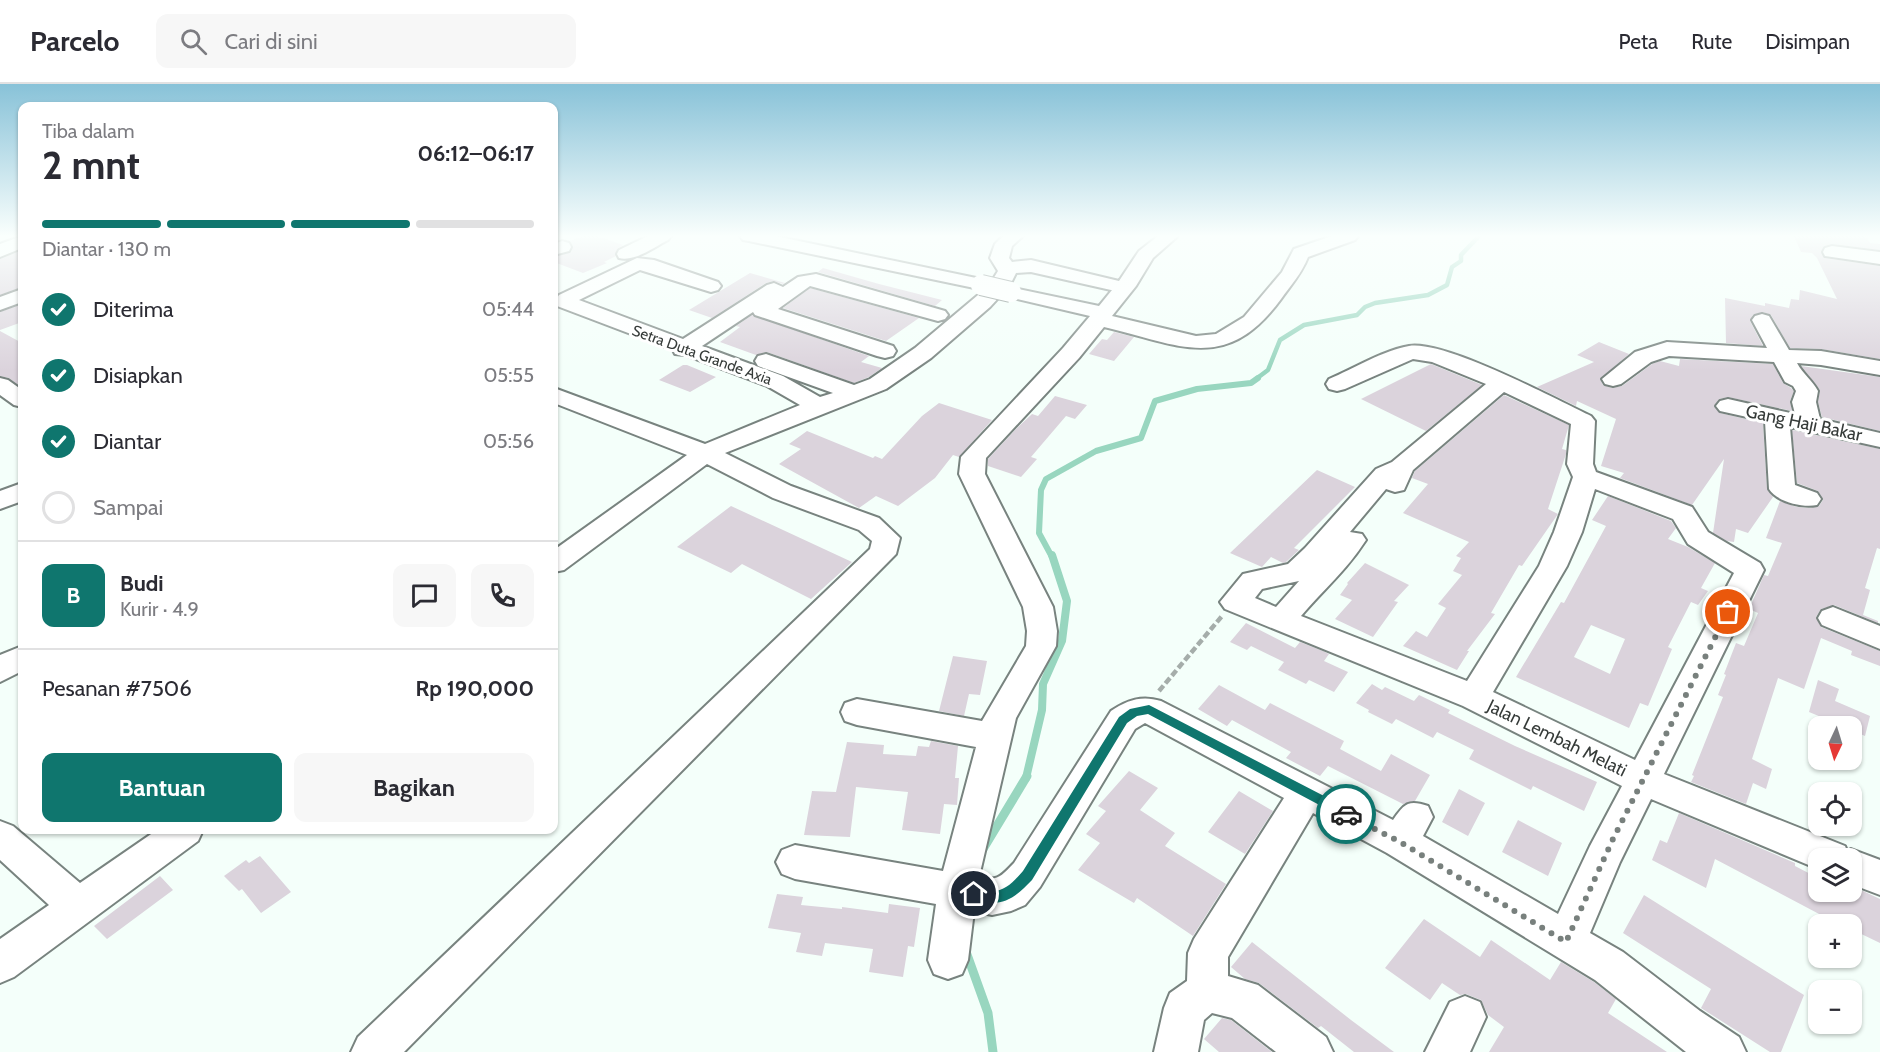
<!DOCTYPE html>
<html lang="id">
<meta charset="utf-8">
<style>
:root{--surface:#fff;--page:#f7f7f7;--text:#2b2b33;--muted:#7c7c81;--line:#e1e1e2;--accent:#0f766e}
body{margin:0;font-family:Cabin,sans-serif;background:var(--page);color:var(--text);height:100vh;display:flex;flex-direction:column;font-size:22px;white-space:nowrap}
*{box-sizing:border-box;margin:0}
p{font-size:20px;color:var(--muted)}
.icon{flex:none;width:33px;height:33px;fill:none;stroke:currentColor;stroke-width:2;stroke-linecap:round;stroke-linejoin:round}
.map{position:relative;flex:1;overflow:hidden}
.drawer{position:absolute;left:18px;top:18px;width:540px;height:732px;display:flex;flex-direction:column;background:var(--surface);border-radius:12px;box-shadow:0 2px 4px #0004}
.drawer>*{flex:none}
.needle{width:39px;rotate:184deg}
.controls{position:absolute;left:1808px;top:632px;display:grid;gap:12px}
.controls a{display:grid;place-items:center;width:54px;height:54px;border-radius:12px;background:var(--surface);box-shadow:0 2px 4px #0004;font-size:30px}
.pin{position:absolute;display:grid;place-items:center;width:51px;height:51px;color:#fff;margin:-26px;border:3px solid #fff;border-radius:50%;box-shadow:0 2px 6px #0007}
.courier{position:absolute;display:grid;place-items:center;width:60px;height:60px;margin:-30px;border:4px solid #0f766e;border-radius:50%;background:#fff;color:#222;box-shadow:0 2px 8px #0007}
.head em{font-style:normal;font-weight:700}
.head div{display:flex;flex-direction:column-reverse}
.head{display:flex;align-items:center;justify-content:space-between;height:102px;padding:0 24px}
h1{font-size:39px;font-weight:700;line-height:45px}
.bar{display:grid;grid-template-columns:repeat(4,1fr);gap:9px 6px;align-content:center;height:72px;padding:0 24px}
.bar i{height:8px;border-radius:4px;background:var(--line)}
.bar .current{background:var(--accent)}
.bar p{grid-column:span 4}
.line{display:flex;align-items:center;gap:15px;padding:0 24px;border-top:2px solid var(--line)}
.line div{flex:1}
.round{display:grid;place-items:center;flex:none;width:63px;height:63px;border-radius:12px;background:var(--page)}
ol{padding:0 24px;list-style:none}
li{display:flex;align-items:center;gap:18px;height:66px}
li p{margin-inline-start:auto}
li .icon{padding:6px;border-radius:50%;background:var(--accent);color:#fff;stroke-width:4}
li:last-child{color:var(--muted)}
li i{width:33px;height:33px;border:3px solid var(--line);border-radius:50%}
.action{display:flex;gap:12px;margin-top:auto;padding:12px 24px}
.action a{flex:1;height:69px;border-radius:12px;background:var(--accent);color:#fff;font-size:24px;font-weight:700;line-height:69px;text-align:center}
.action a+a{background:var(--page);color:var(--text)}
header{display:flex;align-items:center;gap:36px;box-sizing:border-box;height:84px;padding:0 30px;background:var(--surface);border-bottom:2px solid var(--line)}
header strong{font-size:28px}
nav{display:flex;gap:33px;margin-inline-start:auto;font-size:21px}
.search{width:420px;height:54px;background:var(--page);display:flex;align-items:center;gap:15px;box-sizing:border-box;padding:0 21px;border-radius:12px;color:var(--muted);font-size:22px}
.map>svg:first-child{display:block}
</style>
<header>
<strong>Parcelo</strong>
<div class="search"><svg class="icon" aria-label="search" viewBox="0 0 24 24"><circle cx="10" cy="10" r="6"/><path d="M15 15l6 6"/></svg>Cari di sini</div>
<nav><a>Peta</a><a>Rute</a><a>Disimpan</a></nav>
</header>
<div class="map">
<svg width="1880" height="968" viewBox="0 0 1880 968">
<rect width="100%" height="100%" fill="#f4fffa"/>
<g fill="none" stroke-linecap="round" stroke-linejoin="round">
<path stroke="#98d6bf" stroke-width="4.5" d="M1256,295L1268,286L1280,256L1304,241L1357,231L1365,223L1375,219L1428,211L1447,201L1452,183L1461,177V171L1479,152"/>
<path stroke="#98d6bf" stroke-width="6" d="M1052,473L1039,449L1041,406L1046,395L1096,367L1141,354L1155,317L1197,305L1251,299L1258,294"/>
<path stroke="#98d6bf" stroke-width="8" d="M1026,694L1042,626L1043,600L1062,557L1067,517L1052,471"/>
<path stroke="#98d6bf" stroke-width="9" d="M983,765L1027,692
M965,865L988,929L993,968"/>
</g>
<path fill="#dbd3dc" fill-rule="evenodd" d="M583,152H597L623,161L617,165L616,172L604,178L607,179L583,189L554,178V173L571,168L573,162L570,157Z
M1794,152H1860L1867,153L1870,159L1880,160V166L1831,160L1824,162L1821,167L1825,174L1880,182V275L1821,265L1790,264L1771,231L1763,228L1753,231L1750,237L1763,262L1726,259L1725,214L1765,222V219L1789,224L1791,215L1799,216L1800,206L1837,215L1817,174L1812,169L1801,168Z
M22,166V203L0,211V175Z
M823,184L879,200L942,216L935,222L818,188Z
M750,189L785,199L783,200L773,197L766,199L712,234L689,226Z
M810,204L919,234L886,257L783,224Z
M22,220V238L0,246V228Z
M752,231L869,272L861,278L882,284L869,293L854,299L767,268L756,271L720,258L740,243L736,242Z
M0,247L22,259V304L9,294L0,292Z
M1114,248L1134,253L1114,277L1089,270L1102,255L1107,256Z
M1599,258L1629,270L1600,295L1603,301L1612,304L1622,302L1652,280L1660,277L1679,282L1680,275L1773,280L1783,299L1791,304L1794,307L1790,317L1792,327L1728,313L1719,315L1714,322L1720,329L1763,339L1767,405L1773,413L1748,449L1736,445L1734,458L1727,457L1713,449L1724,375L1692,421L1620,394L1624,389L1601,382L1616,335L1577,317L1576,322L1537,303L1594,278L1577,271Z
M1431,280L1482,301L1426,347L1361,315Z
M683,281H687L716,293L690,308L659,296Z
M1801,282L1880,293V347L1822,333L1818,318L1820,306Z
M1504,311L1569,341L1562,365L1566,366V370L1548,425L1558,430L1522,482L1519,481L1491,529L1495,530L1467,567H1469L1457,586L1403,562L1416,547L1427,553L1446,524L1438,520L1462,491L1453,487L1461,474L1456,472L1469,458L1403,429L1428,400L1412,394L1415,387Z
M1055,312L1087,321L1075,335L1066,332L1031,373L1037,375L1021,393L988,382V375L1016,345L1032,330L1038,332Z
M939,319L992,336L959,373L953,371L935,394L898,422L876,412L859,424L779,380L801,365L789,360L807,347L873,374L875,372L882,375L922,332Z
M1792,346L1880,365V465L1877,464L1865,504L1870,506L1863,531L1878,537V539L1834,521L1821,525L1816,533L1821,543L1880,567V582L1851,571L1852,567L1821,554L1804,605L1778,594L1752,675L1772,685L1766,705L1753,699L1746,720L1691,698L1694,692L1692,691L1723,613L1718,611L1726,591L1724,590L1736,559L1744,562L1758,529L1749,525L1764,491L1768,492L1782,459L1766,454L1780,417L1797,423L1811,424L1819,422L1823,416L1818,407L1797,399Z
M1317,386L1355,403L1294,464L1299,466L1286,478L1283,479L1271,473L1262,483L1230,469Z
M1608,412L1671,437L1676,444L1668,455L1688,463L1715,479L1701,504L1708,507L1698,521L1691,518L1668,563L1672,565L1648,622L1640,619L1629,644L1516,593L1561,518L1564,519L1606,442L1592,436ZM1591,541L1625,555L1610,590L1574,573Z
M731,422L852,478L811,515L742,480L731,489L677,463Z
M1365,479L1409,501L1394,517L1398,518L1373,553L1335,535L1352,516L1340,511L1348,500L1347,499Z
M1246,539L1295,564L1300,558L1323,567L1329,570L1324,577L1348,588L1334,608L1309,596L1306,600L1278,586L1284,578L1251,562L1247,566L1230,558Z
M953,572L987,577L980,611L969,610L964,632L939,627Z
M1818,596L1839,605L1835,617L1870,632L1865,652L1851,646V642H1843L1809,628Z
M1372,600L1382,606L1385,603L1414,617L1419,611L1450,626L1448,629L1515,662L1597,698L1584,727L1533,702L1531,706L1469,675L1474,666L1437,648L1433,654L1396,635L1392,640L1368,628L1369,626L1356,619Z
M1219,601L1265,626L1270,619L1311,640L1344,657L1340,665L1381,687L1391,670L1430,691L1415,717L1403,720L1328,682L1320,692L1286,674L1291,668L1232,636L1227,642L1198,625Z
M931,657L958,662L955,694H959L957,721L944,720L940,750L902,746L908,708L856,703L850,753L804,751L812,707L836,708L847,658L884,661L883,670L916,672L918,662L929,663Z
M1129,687L1158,704L1140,726L1175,749L1165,762L1226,800L1193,852L1137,814L1134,819L1078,786L1100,759L1086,750L1106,727L1098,722Z
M1459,705L1485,719L1468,752L1442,738Z
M1239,707L1273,727L1245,770L1208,748Z
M1679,729L1795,779V782L1818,794V807H1863L1880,815V859L1851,845V840H1838L1715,775L1706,804L1652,776L1660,756L1667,759Z
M1518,736L1562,759L1548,792L1502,768Z
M260,772L291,808L261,829L242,805L239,807L224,792L246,776L249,779Z
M160,792L173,806L107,855L94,842Z
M777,810L803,813L801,821L842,825V823L888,829L889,820L920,824L914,863L908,862L903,893L869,888L873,865L825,859L822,872L796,868L801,849L768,844Z
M1644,811L1804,911L1781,968H1770L1701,924L1711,905L1623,849Z
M1424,835L1480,873L1491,856L1550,896L1561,878L1594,898L1616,915L1608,929L1667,968H1489L1504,943L1488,931L1481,916L1466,910L1460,911L1442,899L1430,916L1385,884Z
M1252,858L1351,936L1394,968H1354L1321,942L1318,944L1259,899L1245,895L1231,883Z
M1222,934L1231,936L1272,968H1219L1204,955Z"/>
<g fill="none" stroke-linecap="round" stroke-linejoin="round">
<g stroke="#78837f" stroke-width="4">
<path id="minor" d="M22,152V164L0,173V160Z
M648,152H671L668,156C654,163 635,178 619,174L617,170L619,166Z
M740,152H775L981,195L990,200L998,187L990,174L995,160L1003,152H1023L1012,162L1009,174L1012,178L1031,176L1119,197L1139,167L1158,152H1178L1153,174L1136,202L1112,232L1196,252L1216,250L1244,233L1282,188L1294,165L1332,152H1358L1355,156L1308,173C1302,189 1291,201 1281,215C1226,290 1180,261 1104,243L1079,274L986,374L985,390L1053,523L1057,547L1056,562L1016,634L979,793C999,797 1000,793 1014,779L1111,627C1127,616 1142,611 1161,617L1393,736C1404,720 1408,715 1428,722L1433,733L1423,752L1558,830L1590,762L1622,702L1463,622L1225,525L1220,518L1243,490L1288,480L1305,464L1376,385L1392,378L1486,300L1432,278L1413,275L1345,305L1337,307L1329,305L1326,300L1329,295C1353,285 1384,266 1409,262C1445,256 1555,315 1591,332L1595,337L1593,380L1596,388L1692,423L1708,448L1760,479L1764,486L1664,690L1845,762L1847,767L1851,765L1880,776V811L1851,800V774H1818V785L1651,715L1620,778L1590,849L1623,868L1700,927L1739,953L1746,968H1686L1595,896L1387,769L1313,729L1228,873V892L1258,901L1326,953L1333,968H1276L1232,934L1212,929L1204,936L1198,968H1154L1164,924L1170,909L1187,897L1188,869L1194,855L1284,714L1145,639L1135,645L1040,803L1025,821L1011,827L992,831L974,827L968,876L962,890L948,895L934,890L928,876L936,820L795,795L782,790L776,778L782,766L795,761L943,787L976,663L857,641L845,637L841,628L845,619L857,615L982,637L1026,562L1027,547L1023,523L959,390L961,373L1063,264L1090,232L1004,212L1002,210L990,223L931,274L886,305L725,369L791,402L879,434L900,454L896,470L404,968H351L358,953L870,465L872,457L859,446L773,414L707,380L564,486L554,488V466L687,371L554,319V304L705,360L800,321L767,302L685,271L675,270L673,266L557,222L554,218L559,211L637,174L654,176L718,198L721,202L718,206L711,208L640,186L579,216L683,255L767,201L774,199L783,203L798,193L816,190L945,227L948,231L945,235L938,237L810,202L778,225L893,262L896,267L893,272L885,274L877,272L755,231L753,228L702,262L783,292L820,313L833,309L758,282L755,277L758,272L766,270L854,301L870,295L915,264L984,206L749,157L743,156ZM1031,188L1111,206H1112L1099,222L1009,203L1016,189ZM1504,308L1571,340L1567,380L1573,393L1554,448L1539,482L1467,597L1301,532C1324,505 1346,487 1366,456L1362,450L1350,448L1386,405L1395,408L1404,406L1413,386ZM1595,405L1673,435L1688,460L1734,489L1635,676L1493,608L1567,482L1582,448ZM1299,497L1276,523L1255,514L1262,505Z
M562,157L569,159L571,163L569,167L554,171V160Z
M1832,162L1880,168V180L1825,172L1823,168L1825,164Z
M22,205V218L0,226V213Z
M1762,230L1769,232L1789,266L1821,267L1880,277V291L1821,281L1797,279C1803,290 1812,296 1818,307L1816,318L1820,335L1880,349V363L1790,343L1795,401L1817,409L1821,415L1817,421C1803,424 1777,418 1769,405L1765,337L1720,327L1716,322L1720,317L1728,315L1795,330L1792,318L1796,307L1793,302L1785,298L1774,278L1669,272L1651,278L1621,300L1613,302L1605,300L1602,295L1635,268L1667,258L1767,264L1752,236L1755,232Z
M0,294L8,296L22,306V323L14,321L0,311Z
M22,399V417L0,425V407Z
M1833,523L1880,542V565L1822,541L1818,534L1822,527Z
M22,562V587L0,598V571Z
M0,737L13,742L80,799L157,746H203L198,757L14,893L0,899V855L49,821L0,776Z
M1465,912L1480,918L1486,933L1470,968H1425L1450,918Z"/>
</g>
<path stroke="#a5adaa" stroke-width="4.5" stroke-dasharray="7 3" stroke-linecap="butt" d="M1159,607L1222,532"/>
<use href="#minor" fill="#fff" fill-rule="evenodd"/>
<g stroke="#78837f" stroke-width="22" stroke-linecap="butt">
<path id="minor-bridge" d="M981,201L1011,208"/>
</g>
<use href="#minor-bridge" stroke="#fff" stroke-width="20"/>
</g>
<linearGradient id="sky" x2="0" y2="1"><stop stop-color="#88c2d8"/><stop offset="0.53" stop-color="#fafffd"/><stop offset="1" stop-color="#fafffd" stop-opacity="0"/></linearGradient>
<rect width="1880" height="287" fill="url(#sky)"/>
<path fill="#0f766e" d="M1149,621L1351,726L1352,730L1351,733H1342L1148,630L1137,632L1127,639L1032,796C1012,817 999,825 970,814L968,810L970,805C977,803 982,806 990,807C1005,808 1013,798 1023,787L1119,633L1130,625Z"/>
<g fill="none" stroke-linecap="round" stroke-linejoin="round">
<path stroke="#78807d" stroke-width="6" stroke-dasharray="0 10.8" d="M1346,730L1400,758L1566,858L1613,755L1728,528"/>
</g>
<g text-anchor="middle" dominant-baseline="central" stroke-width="6" stroke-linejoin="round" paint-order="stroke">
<g font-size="15" fill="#363b39" stroke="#fff">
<text transform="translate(702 271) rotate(20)">Setra Duta Grande Axia</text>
</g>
<g font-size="18" fill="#363b39" stroke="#fff">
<text transform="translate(1804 339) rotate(12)">Gang Haji Bakar</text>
<text transform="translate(1557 654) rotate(26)">Jalan Lembah Melati</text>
</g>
</g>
</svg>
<div class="controls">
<a><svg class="needle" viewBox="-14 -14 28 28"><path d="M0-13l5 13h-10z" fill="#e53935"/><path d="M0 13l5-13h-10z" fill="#7c7c81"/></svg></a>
<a><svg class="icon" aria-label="locate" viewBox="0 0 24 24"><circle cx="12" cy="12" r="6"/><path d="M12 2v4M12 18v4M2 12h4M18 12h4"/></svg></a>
<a><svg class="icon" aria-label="layers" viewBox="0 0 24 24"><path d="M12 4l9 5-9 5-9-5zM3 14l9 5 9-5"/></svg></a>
<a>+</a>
<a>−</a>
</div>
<div class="pin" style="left:1728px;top:528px;background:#ea580c"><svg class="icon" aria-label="bag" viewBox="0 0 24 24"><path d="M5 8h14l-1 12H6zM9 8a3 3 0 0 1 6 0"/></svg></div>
<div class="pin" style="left:974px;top:810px;background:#1f2937"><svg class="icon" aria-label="home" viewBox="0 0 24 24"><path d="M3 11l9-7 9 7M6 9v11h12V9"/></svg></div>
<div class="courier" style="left:1346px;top:730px"><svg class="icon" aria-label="car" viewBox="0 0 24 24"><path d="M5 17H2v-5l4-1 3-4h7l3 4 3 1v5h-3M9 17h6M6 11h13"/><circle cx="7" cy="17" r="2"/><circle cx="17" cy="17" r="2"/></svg></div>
<section class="drawer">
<div class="head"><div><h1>2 mnt</h1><p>Tiba dalam</p></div><em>06:12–06:17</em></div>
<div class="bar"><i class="current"></i><i class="current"></i><i class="current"></i><i></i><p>Diantar · 130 m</p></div>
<ol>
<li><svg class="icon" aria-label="check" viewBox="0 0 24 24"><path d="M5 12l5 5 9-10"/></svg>Diterima<p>05:44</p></li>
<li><svg class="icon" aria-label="check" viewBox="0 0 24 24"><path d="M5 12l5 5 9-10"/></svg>Disiapkan<p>05:55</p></li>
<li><svg class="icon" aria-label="check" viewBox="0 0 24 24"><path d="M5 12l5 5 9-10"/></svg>Diantar<p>05:56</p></li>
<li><i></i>Sampai</li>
</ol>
<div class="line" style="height:108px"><b class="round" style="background:var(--accent);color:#fff">B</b><div><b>Budi</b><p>Kurir · 4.9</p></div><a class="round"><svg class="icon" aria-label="chat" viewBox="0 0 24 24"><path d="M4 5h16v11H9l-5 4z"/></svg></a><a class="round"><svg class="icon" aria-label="phone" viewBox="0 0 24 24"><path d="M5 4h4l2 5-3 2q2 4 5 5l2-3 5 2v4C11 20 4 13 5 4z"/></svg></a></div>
<div class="line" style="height:78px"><div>Pesanan #7506</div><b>Rp 190,000</b></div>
<div class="action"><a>Bantuan</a><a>Bagikan</a></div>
</section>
</div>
